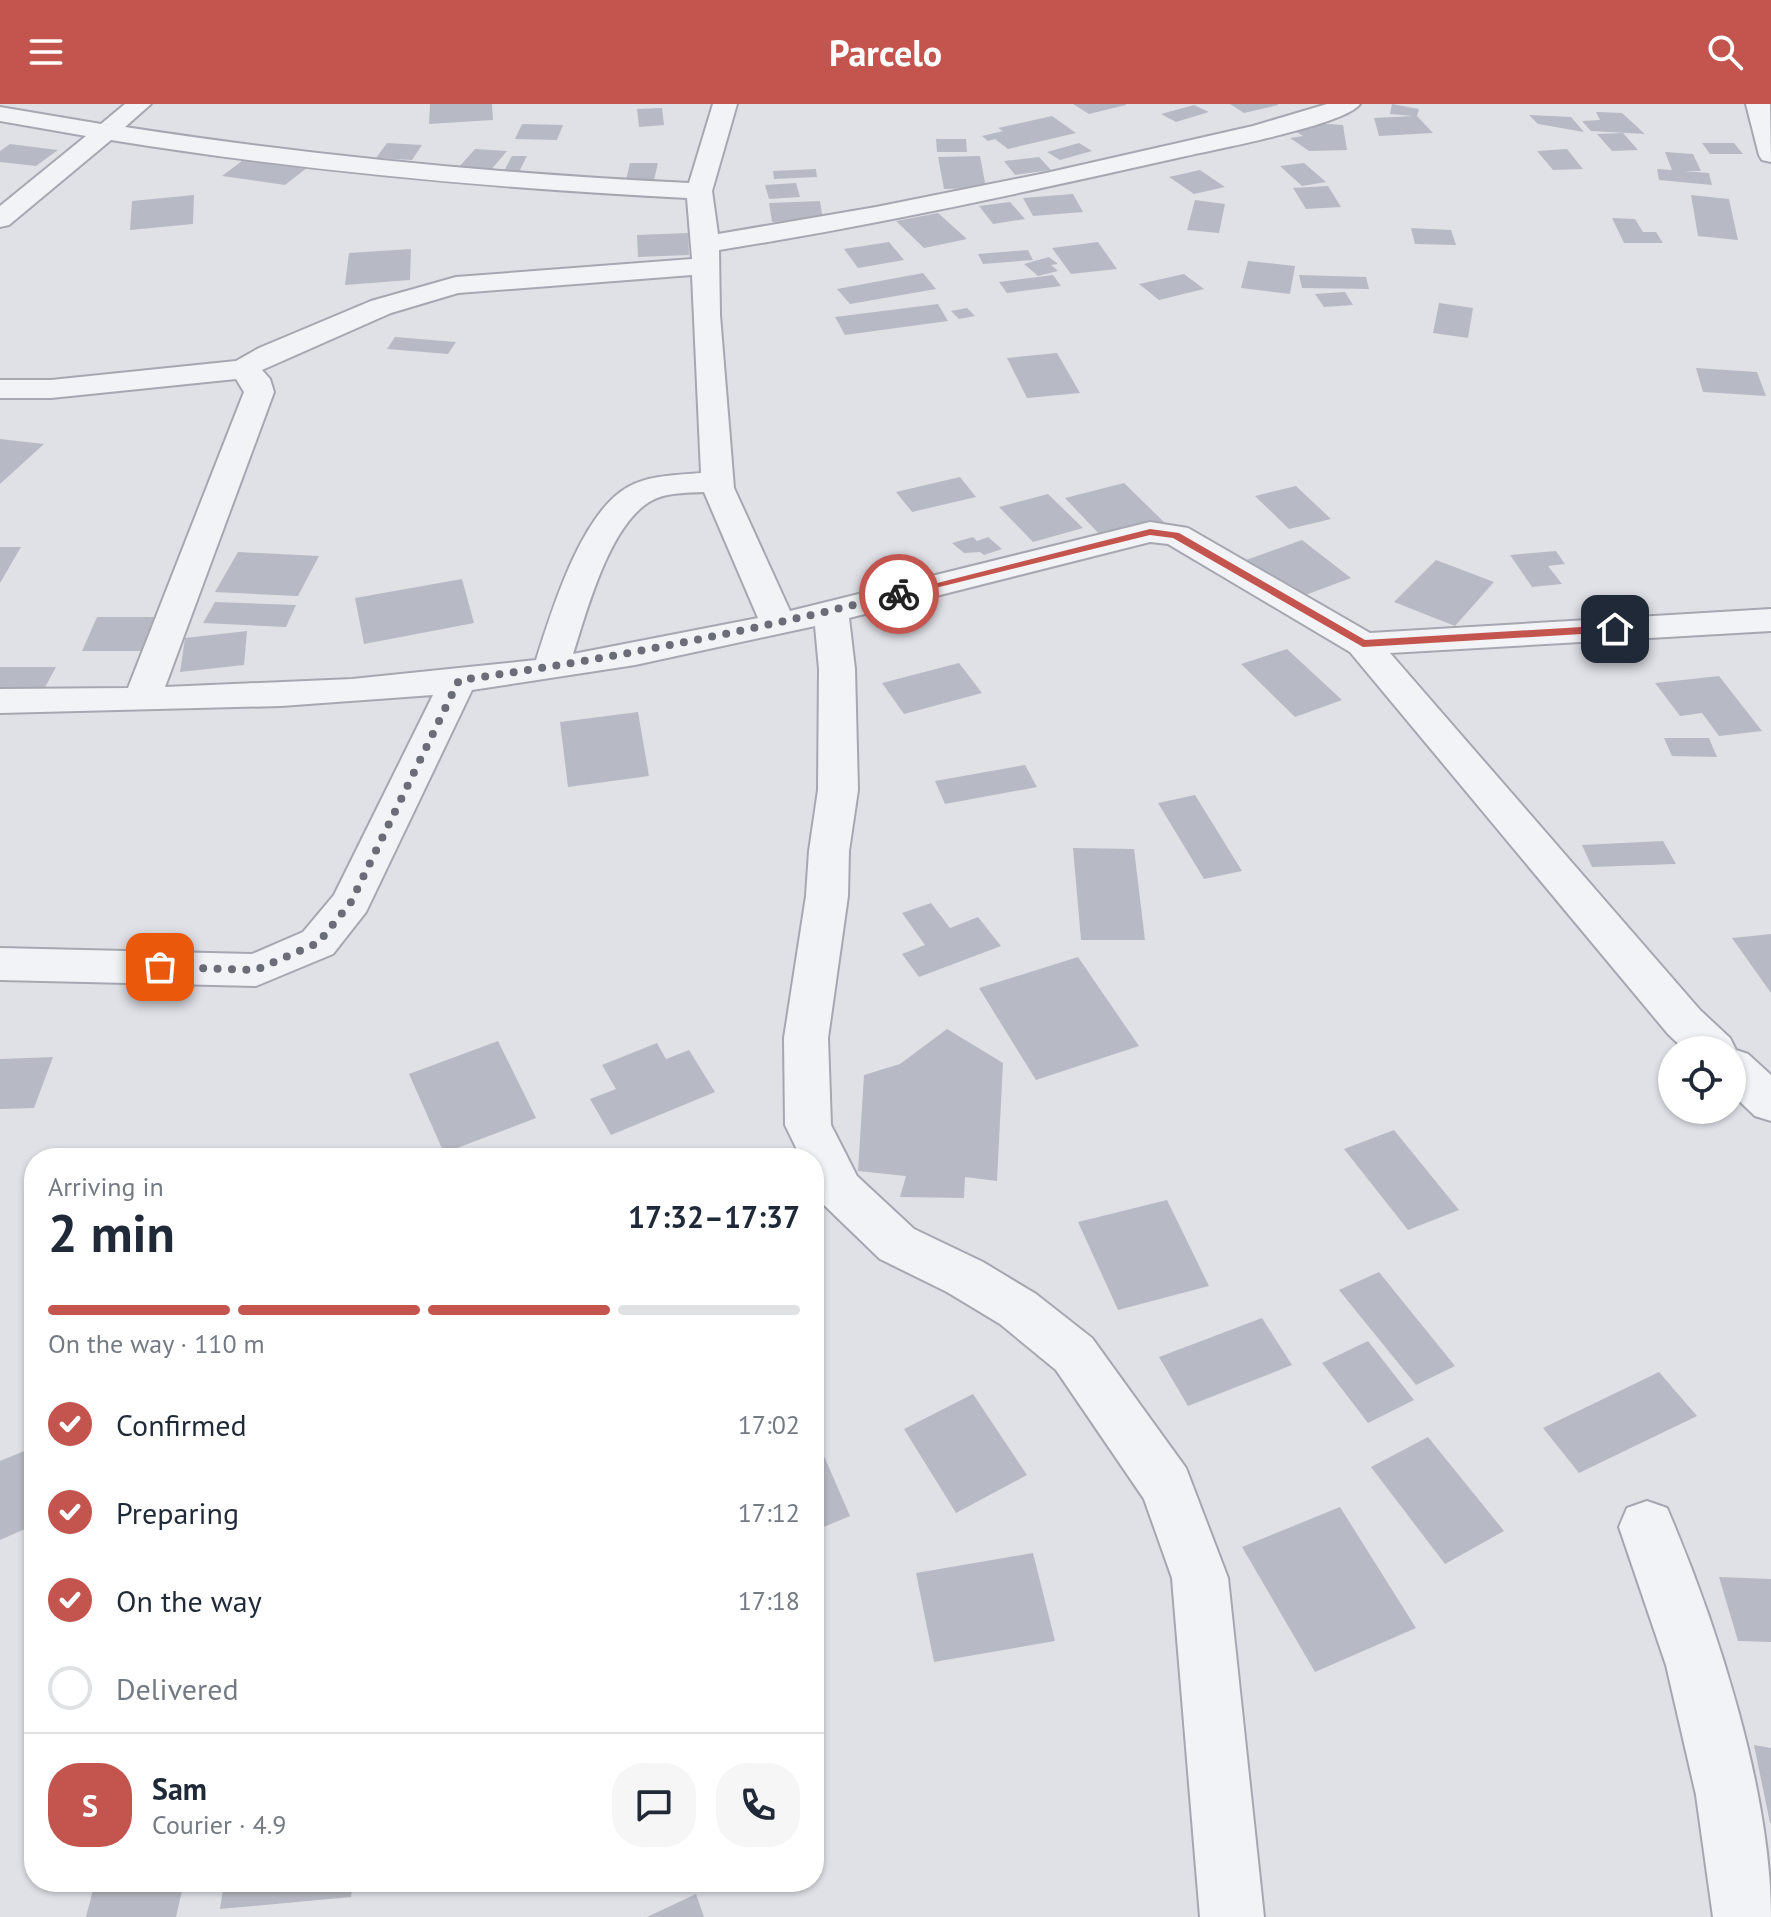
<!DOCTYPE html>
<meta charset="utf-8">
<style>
:root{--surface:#fff;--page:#f6f6f7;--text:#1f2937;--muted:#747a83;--line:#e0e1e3;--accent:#c3544e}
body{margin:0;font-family:"PT Sans",sans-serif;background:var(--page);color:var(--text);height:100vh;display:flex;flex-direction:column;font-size:30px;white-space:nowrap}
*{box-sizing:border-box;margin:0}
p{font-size:26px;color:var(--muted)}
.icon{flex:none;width:44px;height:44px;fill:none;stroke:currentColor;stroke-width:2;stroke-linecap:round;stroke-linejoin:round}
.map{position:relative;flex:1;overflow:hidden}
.panel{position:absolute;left:24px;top:1044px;width:800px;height:744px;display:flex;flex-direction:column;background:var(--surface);border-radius:32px;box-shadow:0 2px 6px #0004}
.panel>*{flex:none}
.fabs{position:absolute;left:1658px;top:932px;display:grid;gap:16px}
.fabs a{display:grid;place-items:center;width:88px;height:88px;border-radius:50%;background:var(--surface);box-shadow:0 2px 6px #0004;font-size:40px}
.pin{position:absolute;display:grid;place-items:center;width:68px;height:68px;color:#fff;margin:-34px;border-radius:16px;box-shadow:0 4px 12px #0006}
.courier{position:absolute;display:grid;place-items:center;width:80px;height:80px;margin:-40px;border:6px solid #c3544e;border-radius:50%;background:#fff;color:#222;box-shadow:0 2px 10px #0007}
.head em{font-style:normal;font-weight:700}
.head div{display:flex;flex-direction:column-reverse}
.head{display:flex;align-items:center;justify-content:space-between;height:136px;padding:0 24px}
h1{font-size:52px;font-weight:700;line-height:60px}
.bar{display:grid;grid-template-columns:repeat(4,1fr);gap:12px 8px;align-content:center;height:96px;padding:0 24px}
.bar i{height:10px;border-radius:6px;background:var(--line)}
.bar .on{background:var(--accent)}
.bar p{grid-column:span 4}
.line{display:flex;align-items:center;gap:20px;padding:0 24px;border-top:2px solid var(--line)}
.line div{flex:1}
.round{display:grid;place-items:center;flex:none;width:84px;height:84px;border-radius:32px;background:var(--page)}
ol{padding:0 24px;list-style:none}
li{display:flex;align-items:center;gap:24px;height:88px}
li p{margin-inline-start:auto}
li .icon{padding:8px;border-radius:50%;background:var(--accent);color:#fff;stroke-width:4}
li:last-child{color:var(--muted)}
li i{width:44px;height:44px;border:4px solid var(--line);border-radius:50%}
header{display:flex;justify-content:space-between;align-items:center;height:104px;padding:0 24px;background:var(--accent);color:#fff;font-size:36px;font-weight:700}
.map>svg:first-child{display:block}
</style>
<header><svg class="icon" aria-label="menu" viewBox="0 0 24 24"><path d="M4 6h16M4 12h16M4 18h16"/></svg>Parcelo<svg class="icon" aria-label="search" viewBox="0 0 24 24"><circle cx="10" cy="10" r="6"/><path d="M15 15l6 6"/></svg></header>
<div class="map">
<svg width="1771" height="1813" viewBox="0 0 1771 1813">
<rect width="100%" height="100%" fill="#e0e1e7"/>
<path fill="#b7bac4" d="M430,0H492L493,16L429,20Z
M1073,0H1126V1L1089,10Z
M1230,0H1278V1L1244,9Z
M1392,0L1419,5L1417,12L1433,29L1379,32L1374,14L1413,12L1390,10Z
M1194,1L1209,8L1176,18L1161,10Z
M662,4L664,21L639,23L637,5Z
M1596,8L1622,9L1645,30L1591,27L1582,17L1600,16Z
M1529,11L1571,13L1584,28L1538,20Z
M1052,12L1076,29L1008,45L995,35L988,37L982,32L1003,27L998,24Z
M1312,19L1343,21L1347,46L1309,47L1290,34L1303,32L1295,27L1313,24Z
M522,20L563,21L557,36L515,35Z
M1623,29L1638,46L1612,47L1597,30Z
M936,35H966L967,48H937Z
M387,39L422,41L412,56L376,54Z
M1079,39L1092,47L1060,56L1047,48Z
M1702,39H1734L1743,50H1710Z
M10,40L58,46L36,62L0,58V47Z
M475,45L507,47L490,67L458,64Z
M1567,45L1583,65L1553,66L1537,47Z
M1665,48L1693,50L1701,67H1684L1709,69L1712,81L1659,76L1657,65L1672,66Z
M512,52H527L517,72L502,71Z
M980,52L986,84L944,85L938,53Z
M1039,53L1051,66L1015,71L1004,57Z
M246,54L308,63L285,81L222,72Z
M630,59H658L654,76H626Z
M1304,59L1326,78L1302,82L1280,62Z
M816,65L817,73L774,75L773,67Z
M1200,66L1225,83L1194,90L1169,73Z
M796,79L800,93L769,95L765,81Z
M1328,82L1341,103L1306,105L1293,84Z
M1073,90L1083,108L1033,112L1023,94Z
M194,91L193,120L130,126L132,97Z
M1691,91L1729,95L1738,136L1698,132Z
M1195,96L1225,100L1219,129L1187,126Z
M820,97L823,116L772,118L769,99Z
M1010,98L1025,115L993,120L979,102Z
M938,109L967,135L924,144L896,117Z
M1612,114L1635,115L1643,128H1656L1663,139H1624Z
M1411,124L1451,126L1456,141L1415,140Z
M688,129L689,151L638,153L637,131Z
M889,138L904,156L858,164L844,145Z
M1098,138L1117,165L1071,170L1052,144Z
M411,145L410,176L345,181L349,149Z
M1028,146L1033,156L983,160L978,150Z
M1049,153L1058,160L1051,161L1058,167L1038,172L1024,160Z
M1248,157L1295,162L1290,190L1241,184Z
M923,169L936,185L850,200L837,185Z
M1184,170L1204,185L1159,196L1139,180Z
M1053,171L1061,182L1007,189L999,178Z
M1299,171L1366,173L1369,185L1302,184Z
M1345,188L1353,201L1324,203L1315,190Z
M1439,199L1473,204L1468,234L1433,229Z
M938,200L948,217L845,231L835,213Z
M967,204L975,212L959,215L951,207Z
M395,233L456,238L448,250L387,245Z
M1057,249L1080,289L1027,294L1007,254Z
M1696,264L1757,268L1766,292L1703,288Z
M0,335L44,340L0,380Z
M960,373L976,393L912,408L896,388Z
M1124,379L1164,418L1103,434L1065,394Z
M1296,382L1331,415L1289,425L1255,392Z
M1048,390L1083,424L1033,438L999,403Z
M973,433L977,437L988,433L1002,445L984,451L980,448L964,449L952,439Z
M1302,436L1351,474L1292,496L1243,457Z
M0,443H21L0,479Z
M1556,447L1565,460L1548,462L1562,480L1532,483L1510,451Z
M238,448L319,452L298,492L215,488Z
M1436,456L1494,478L1455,522L1394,498Z
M462,475L474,519L364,540L355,494Z
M215,498L296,501L286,523L203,519Z
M97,513H157L142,547H82Z
M247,527L244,561L180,568L185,534Z
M1287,545L1342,596L1295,613L1241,560Z
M959,559L982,589L904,610L882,579Z
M0,563H56L42,589H0Z
M1719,572L1762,627L1719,632L1702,609L1680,612L1655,579Z
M638,608L649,672L568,683L560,618Z
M1664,634H1709L1717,653L1672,652Z
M1025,661L1037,683L945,700L935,677Z
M1195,691L1242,767L1204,775L1158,699Z
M1663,737L1676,760L1592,763L1582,741Z
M1073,744L1134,745L1145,836H1081Z
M931,799L950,824L978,813L1001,842L919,873L902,850L925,841L902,809Z
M1771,830V889L1732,834Z
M1078,853L1139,942L1036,976L979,884Z
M947,925L1003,959L997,1077L965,1073L964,1094L900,1093L906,1072L858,1067L864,971L900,960Z
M498,937L536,1014L444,1049L409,970Z
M657,939L666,955L689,946L715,988L611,1031L590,995L616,985L602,961Z
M53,953L34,1004L0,1005V955Z
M1394,1026L1459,1106L1408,1126L1344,1045Z
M1167,1096L1209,1182L1118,1206L1078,1118Z
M1379,1168L1455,1262L1416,1281L1339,1186Z
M1262,1214L1292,1261L1188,1302L1159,1253Z
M1368,1237L1414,1296L1368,1319L1322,1259Z
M1659,1268L1697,1312L1579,1369L1543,1324Z
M973,1290L1027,1371L956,1409L904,1325Z
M814,1329L850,1412L814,1427Z
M1428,1333L1504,1427L1445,1460L1371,1363Z
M34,1343V1421L0,1436V1357Z
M1340,1403L1416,1524L1315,1568L1242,1443Z
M1033,1449L1055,1537L934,1558L916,1469Z
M1719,1473L1771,1475V1538L1738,1537Z
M1754,1641L1771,1644V1719H1770Z
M95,1778H184L176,1813H86Z
M224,1778H353L351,1793L220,1805Z
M607,1778H638V1779L607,1786Z
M696,1790L704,1813H647Z"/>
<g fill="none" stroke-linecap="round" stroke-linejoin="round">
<g stroke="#a6a7b1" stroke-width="4">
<path id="minor" d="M125,0H151L125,23C314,52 499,70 689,79L713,0H737L712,87L718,130L876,103L1046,69L1253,22L1327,0H1360C1345,21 1216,45 1186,52C1031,87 876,121 719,146L720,211L734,384L790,507L1150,418L1188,424L1370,529L1771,505V527L1390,549L1700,906L1730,934L1736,946L1748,950L1771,971V1017L1755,1012L1732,990V946H1685L1668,930L1350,548L1168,440L1150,438L849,514L855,565L858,686L849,747L848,792L828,934L831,1021L857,1072L914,1125L983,1158L1036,1190L1092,1234L1186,1364L1228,1474L1264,1813H1200L1172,1474L1144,1395L1056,1266L1000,1220L947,1188L880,1155L823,1100L814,1082V1054H801L785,1021L784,934L806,792L809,747L818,686L819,565L815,522L635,561L472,586L366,808L333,850L256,882L0,876V844L252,850L303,828L334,791L433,591L281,602L0,609V585L128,584L244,288L236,275L51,294H0V276H51L236,257L259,244L371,197L456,173L692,155L687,94C494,84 302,67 111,36L9,121L0,123V102L86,32L0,17V3L101,20ZM692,171L701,369C678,371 649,371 628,383C581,409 552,506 536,556L352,575L165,583L274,288L270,275L262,266L391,209L458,189ZM704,388L758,514L573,550C587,506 609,423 649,398C665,388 686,389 704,388Z
M1746,0H1770L1771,58L1762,56L1759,51Z
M1647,1397L1667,1404C1717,1520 1771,1687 1771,1813H1713L1696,1691L1666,1561L1619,1423L1627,1404Z"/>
</g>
<use href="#minor" fill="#f2f3f6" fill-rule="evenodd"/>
</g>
<path fill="#c3544e" d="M1150,425L1179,429L1365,536L1615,521L1620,525L1615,528L1363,543L1173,434L1150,431L899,493L894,490Z"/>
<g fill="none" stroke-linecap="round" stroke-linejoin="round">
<path stroke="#6a6c78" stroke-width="8" stroke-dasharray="0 14.4" d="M160,863L256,866L318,839L351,798L459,576C608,556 754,526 899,490"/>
</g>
</svg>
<div class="fabs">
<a><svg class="icon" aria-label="locate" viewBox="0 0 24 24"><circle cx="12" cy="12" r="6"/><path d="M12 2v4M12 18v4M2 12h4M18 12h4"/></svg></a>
</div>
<div class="pin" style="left:160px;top:863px;background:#ea580c"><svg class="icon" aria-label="bag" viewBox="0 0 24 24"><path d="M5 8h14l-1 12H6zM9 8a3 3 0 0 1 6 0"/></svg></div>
<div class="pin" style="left:1615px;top:525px;background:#1f2937"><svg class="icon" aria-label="home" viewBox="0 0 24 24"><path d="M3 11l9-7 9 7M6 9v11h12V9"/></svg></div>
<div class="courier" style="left:899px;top:490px"><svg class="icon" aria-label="bike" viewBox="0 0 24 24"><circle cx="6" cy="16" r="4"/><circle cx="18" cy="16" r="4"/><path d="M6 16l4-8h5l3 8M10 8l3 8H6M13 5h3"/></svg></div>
<section class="panel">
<div class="head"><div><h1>2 min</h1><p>Arriving in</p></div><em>17:32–17:37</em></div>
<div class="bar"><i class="on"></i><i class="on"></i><i class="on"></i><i></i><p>On the way · 110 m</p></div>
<ol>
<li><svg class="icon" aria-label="check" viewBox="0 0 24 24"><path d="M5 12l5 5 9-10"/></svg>Confirmed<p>17:02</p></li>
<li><svg class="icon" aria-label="check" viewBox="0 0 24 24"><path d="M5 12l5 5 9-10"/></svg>Preparing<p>17:12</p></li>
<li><svg class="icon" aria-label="check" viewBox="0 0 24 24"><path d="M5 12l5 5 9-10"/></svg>On the way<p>17:18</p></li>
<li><i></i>Delivered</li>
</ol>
<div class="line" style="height:144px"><b class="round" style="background:var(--accent);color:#fff">S</b><div><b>Sam</b><p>Courier · 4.9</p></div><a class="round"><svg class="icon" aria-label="chat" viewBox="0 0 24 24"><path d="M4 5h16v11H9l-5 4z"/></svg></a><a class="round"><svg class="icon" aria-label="phone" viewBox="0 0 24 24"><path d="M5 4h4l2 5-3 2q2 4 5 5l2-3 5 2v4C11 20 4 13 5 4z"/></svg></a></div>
</section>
</div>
